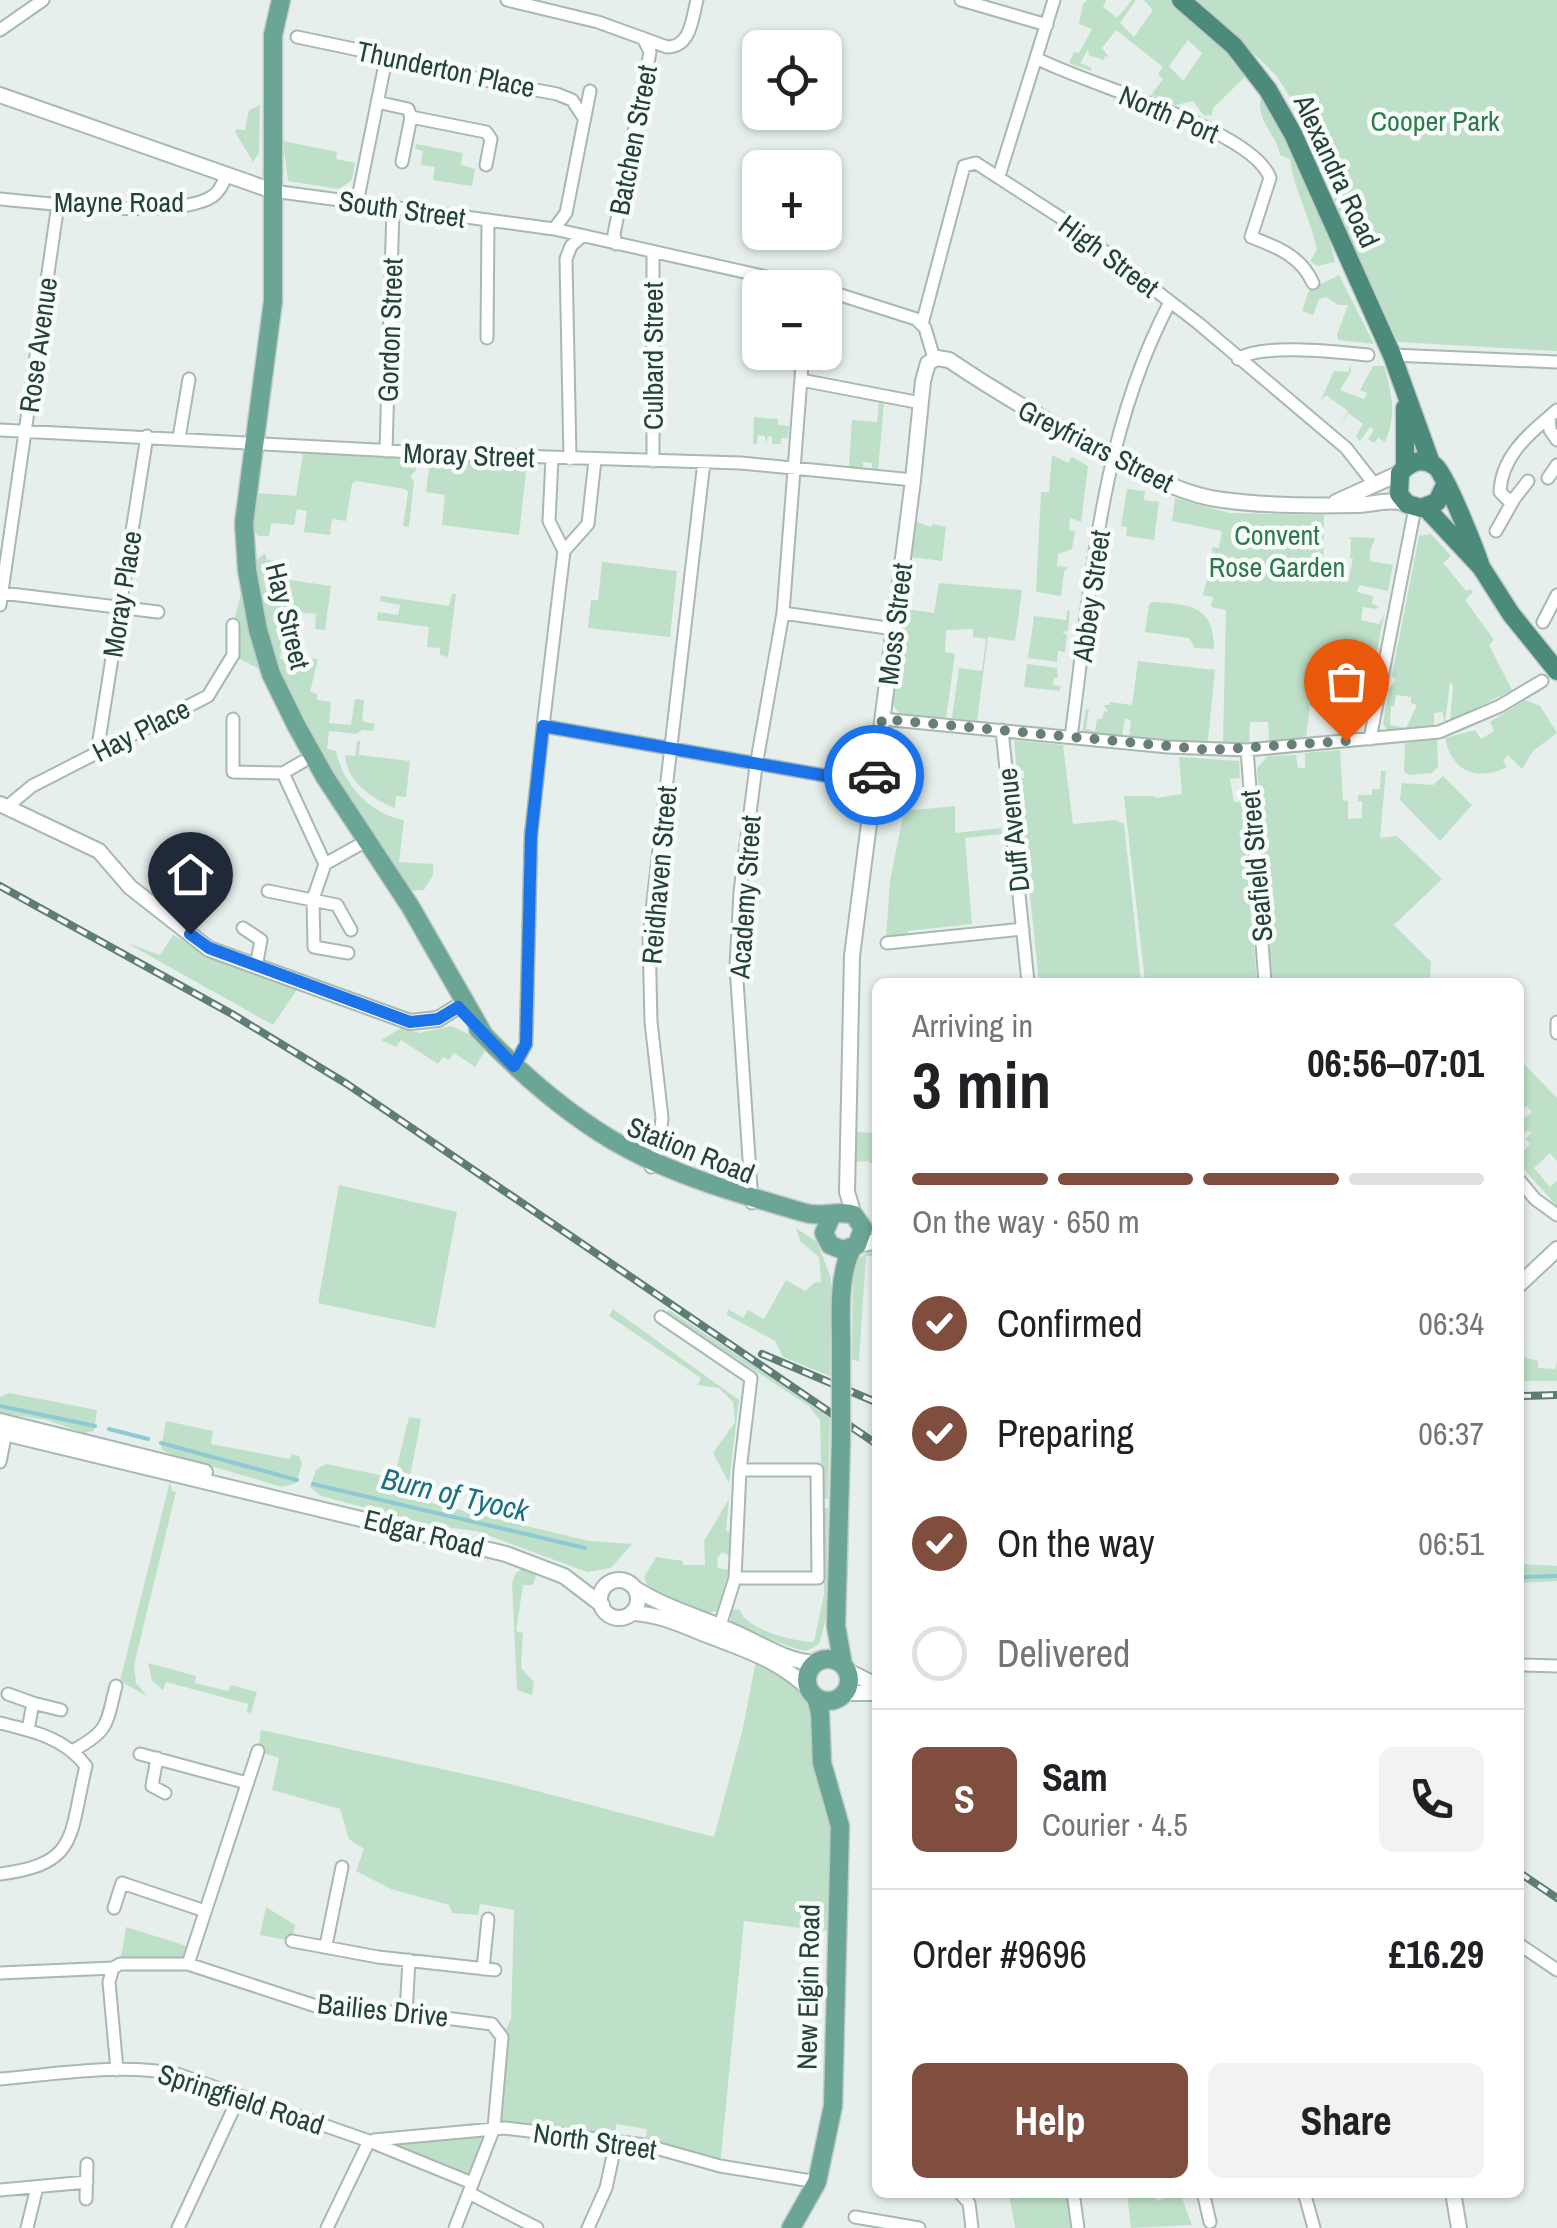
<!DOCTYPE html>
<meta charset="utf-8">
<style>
:root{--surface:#fff;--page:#f2f2f2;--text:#202124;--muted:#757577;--line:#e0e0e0;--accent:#7f4e3f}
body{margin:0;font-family:"Archivo Narrow",sans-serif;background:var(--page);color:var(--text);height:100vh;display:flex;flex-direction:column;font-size:38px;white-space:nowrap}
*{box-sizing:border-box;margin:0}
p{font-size:32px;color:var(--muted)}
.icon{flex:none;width:55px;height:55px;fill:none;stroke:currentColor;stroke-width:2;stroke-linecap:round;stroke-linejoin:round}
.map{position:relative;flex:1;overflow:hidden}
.drawer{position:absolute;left:872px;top:978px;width:652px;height:1220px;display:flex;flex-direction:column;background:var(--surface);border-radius:15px;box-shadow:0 2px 8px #0004}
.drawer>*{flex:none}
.controls{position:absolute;left:742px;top:30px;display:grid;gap:20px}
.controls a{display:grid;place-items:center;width:100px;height:100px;border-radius:15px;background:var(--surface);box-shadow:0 2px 8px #0004;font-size:50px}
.pin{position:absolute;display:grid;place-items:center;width:85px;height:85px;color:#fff;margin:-102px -42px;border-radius:50% 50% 50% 0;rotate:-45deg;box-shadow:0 0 10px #0007}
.pin .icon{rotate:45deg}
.courier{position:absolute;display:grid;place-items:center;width:100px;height:100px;margin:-50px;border:8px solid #1a73e8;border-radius:50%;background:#fff;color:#222;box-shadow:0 2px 12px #0007}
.summary em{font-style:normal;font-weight:700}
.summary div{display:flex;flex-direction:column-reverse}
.summary{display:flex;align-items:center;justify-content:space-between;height:170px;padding:0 40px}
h1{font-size:65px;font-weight:700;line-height:75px}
.bar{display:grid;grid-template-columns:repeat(4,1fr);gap:15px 10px;align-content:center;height:120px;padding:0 40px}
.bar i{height:12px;border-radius:8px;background:var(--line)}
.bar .active{background:var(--accent)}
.bar p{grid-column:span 4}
.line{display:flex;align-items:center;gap:25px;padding:0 40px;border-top:2px solid var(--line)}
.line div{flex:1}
.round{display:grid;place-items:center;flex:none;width:105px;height:105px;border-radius:15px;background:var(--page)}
ol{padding:0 40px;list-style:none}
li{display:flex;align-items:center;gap:30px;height:110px}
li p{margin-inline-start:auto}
li .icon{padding:10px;border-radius:50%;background:var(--accent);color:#fff;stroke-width:4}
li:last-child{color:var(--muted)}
li i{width:55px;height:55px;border:5px solid var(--line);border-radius:50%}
.primary-button{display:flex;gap:20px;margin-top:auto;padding:20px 40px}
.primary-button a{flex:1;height:115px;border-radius:15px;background:var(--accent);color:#fff;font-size:40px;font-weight:700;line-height:115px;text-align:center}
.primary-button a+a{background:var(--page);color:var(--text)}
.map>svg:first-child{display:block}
</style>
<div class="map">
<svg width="1557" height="2228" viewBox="0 0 1557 2228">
<rect width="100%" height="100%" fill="#e6efeb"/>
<path fill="#bfe0c8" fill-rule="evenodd" d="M1087,0H1106L1103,7L1117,18L1132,0H1136L1120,23L1134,37L1153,10L1144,0H1171L1213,33L1247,75L1213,108L1212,115L1204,116L1193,101L1176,105L1151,95L1163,79L1158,74L1163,67L1116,30L1102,48L1109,57L1105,56L1104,60L1089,55L1088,49L1080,63L1092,68L1091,71L1069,63L1074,52L1079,53L1092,29L1079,24L1083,4ZM1188,40L1202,53L1183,81L1169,66Z
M1193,0H1557V351L1398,342L1360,262L1299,112L1276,75L1222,23Z
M1261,97L1267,99L1323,214L1335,262L1317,266L1310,261L1317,250C1311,218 1294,191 1290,159L1280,155C1276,133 1255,120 1261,97Z
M260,105L259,153L253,162L235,132L236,129L245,130L249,110Z
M283,141L337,152L336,159L355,163L352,180L339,189L288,181Z
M416,144L463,153L461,165L475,169L472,186L433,180L435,167L421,165L423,151L415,149Z
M1339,275L1374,344L1338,340L1337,335L1348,305H1338L1326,297L1319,299L1313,315L1302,311L1309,290Z
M1350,363L1351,372L1340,390L1364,399L1367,393L1360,390L1373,366H1384C1392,394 1397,415 1385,442L1378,438L1374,443L1368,439L1374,430L1370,427L1360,441L1356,436L1363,424L1348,413L1340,425L1348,411L1326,395L1320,402L1334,371L1349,372Z
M879,401L884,402L878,470L872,469V463L863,462V468L849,467L852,420L877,422Z
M754,417L778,419V425L789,426L788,438H781V444H772V437L768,436L766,445L765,436L758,435L757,444H753Z
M303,453L416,458V470L410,477L414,481L409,527L403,526L408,492L405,489L356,481L352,484L346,521L332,519L330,535L304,532L307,511L297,509L294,525L271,523L269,536H258L252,528L259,493L296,496Z
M1052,455L1068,463L1072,457L1088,466L1081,522L1070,518L1069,530L1075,531L1072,549L1058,554L1057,566L1068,567L1064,572L1061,596L1036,592L1041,492H1049Z
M430,459L527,463L519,535L442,525L445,495L426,492Z
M1127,489L1145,491L1144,500L1159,502L1154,540L1126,536L1127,527L1121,526Z
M1175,498L1229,513L1324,515L1323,578L1348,582L1353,558L1350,559L1351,539L1348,537L1375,538L1370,551V561L1393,565L1388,591L1359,585L1357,592L1373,596L1372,604L1378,606L1377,609L1363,607L1361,620L1379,624L1384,615L1371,682L1338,676L1334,699L1330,701V716L1322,707L1310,706L1306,737L1269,741L1268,722H1250L1249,742L1223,743L1226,610L1211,607L1213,597L1203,595L1213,555L1212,547L1219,548L1222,531L1172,521Z
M915,521L931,527L933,524L946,527L942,561L910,557Z
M1431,534L1451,556L1443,563L1466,591L1471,589L1473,592L1465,600L1494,640L1489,645L1512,690L1450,721L1453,686L1450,682L1445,723L1442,712L1434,713V725L1388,731L1383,724L1389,689L1396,680L1392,675L1419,536ZM1396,695L1411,697V703L1417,705L1406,728L1390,725L1391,706H1394Z
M265,553L267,560L277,561L276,578L331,586L325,630L315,629L316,614L287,611L280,659L310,663L311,658L318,659L310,692L317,694V700L331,702L329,723L351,725L355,699L364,700L362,721L375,724L373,731L362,730L357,734L329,731L327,749L336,751C342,782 370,815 404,820L399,862L433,864V875L424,890L407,891L320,753L279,674L264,626L252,564Z
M602,562L677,571L670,637L588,628L591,600H598Z
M247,570L270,675L233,655V625Z
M939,583L1022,590L1015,641L988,637L977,721L952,718L959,668L982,671L986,639L973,637V629L946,630L945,652L955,654L946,718L900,714L890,701L898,676L894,670L901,621L906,609L934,613Z
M452,594H456L448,657L440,655V648L427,647L429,627L377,620L378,612L398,615L400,605L380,601L381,596L449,606Z
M1153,602C1191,604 1214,606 1214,649L1195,648L1189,638L1145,632L1149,604Z
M1067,611H1070L1068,631L1062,632L1067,635L1065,652L1058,651L1057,662L1028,658L1034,616L1066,620Z
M1138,661L1215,670L1208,740L1205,743L1129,737L1131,721L1125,718L1122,736L1082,732L1086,709H1089L1086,729L1095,731L1097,719H1102L1104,711L1108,712L1104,705H1109L1110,702L1132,705Z
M1027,664L1057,668L1058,678H1054L1053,685L1061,686L1060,691L1024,687Z
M1525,700L1540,706L1557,733L1533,751L1522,769L1508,755L1503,761L1507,767C1477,782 1452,772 1445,738L1475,730L1481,739L1494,731L1490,722Z
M1437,739L1438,766L1432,773L1409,775L1404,771L1405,743Z
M1014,740L1063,745L1073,824L1115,820L1124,824L1141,982H1039L1018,779L1024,778V771H1017Z
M357,741H360L359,755L410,761L406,797L396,796L395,808C372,799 346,781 345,755L355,756Z
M1340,750L1343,800L1348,801V819L1362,818V801H1358V795H1372V789H1380L1381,771H1386L1380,838L1397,836L1442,879L1394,925L1431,962L1430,982H1272L1257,768L1268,756L1296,755L1298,768H1305V753Z
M1179,757L1239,761L1240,778L1230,779L1234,802H1242L1257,982H1145L1124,796H1155L1156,798L1182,794Z
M1443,776L1472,805L1440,841L1400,800L1402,783L1433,785Z
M955,806V833L1001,828L1002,834L965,838L972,924L908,931V937L886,939L890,881L904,811Z
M173,935L202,951L298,988L273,1025L127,943L160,955Z
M452,1026L470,1035L485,1051L475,1067L454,1053L449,1060L443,1057L438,1064L401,1040L396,1047L381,1040L403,1027L419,1033Z
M1520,1060L1557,1098V1161L1550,1153L1534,1168L1550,1187L1557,1181V1206L1520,1165V1156L1530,1144L1526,1139L1531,1133L1528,1130L1525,1133L1520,1122L1532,1112L1527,1106L1520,1110Z
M855,1132L877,1133V1166L868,1161L855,1162Z
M339,1185L457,1212L435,1328L318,1303Z
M796,1228L817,1242L831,1278L830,1376L783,1357L775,1341L727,1315L728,1309L743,1318L748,1310L764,1319L786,1280L805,1291L814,1283L821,1282L819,1257L800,1241Z
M871,1250H876L875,1256H866L859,1361L852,1360L853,1270L856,1260Z
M613,1309L739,1400L729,1483L713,1453L735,1422L733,1402L719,1388L697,1385L701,1378L609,1316Z
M669,1310L830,1416L828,1499H822L820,1420L809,1406L667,1313Z
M1520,1356L1538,1361V1368L1555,1369L1557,1362V1381H1520Z
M9,1393L97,1410L94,1431L84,1433L47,1420L0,1413V1397Z
M409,1417L421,1419L406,1497L589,1541L632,1544L611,1568L587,1572L476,1531L436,1526L321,1496L310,1487L316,1470L326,1464L394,1478Z
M166,1421L213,1431L211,1444L290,1459L292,1454L299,1456L302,1464L296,1483L282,1487L168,1453L161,1449Z
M170,1481L172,1491L176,1492L134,1665L136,1683L147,1696L120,1681Z
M729,1499L726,1531L731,1532L730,1556L722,1552L717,1559L718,1568L729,1570L717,1611L703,1614L664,1598L647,1585L644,1577L656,1557L683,1561V1565H705L704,1541Z
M823,1508H828L826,1619L819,1644L806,1651L796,1649L731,1625L730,1610L739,1609C748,1631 792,1641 814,1642L824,1594Z
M1520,1564L1557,1566V1581L1520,1583Z
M524,1567L537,1573L533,1585H523L516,1631L523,1633L521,1668L534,1682L532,1695L517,1690L512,1584L515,1574Z
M756,1660L779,1673L795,1688L808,1674L840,1826L835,1932L744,1921L720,2166L645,2145L647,2129L616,2124V2142L494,2128L472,2183L369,2141L494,2127L502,2037L511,2019L514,1910L480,1904L478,1915L452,1913L449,1905L391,1889L356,1871L364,1849L349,1839L340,1809L272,1790L279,1758L258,1751L261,1730L506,1783L714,1837L743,1728Z
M148,1663L196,1676L195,1683L228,1691L231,1685L257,1692L251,1713L247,1712L248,1704L166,1682L163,1690L152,1681Z
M266,1907L295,1925L292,1941L260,1935Z
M126,1927L193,1948L188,1964H120Z
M1009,2193H1073L1078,2228H1015Z
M1127,2193H1153L1157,2201L1180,2193L1192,2225L1131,2228Z"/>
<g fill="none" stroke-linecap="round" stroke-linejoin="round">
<path stroke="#8ec9d4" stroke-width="4" d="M0,1406L95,1426
M109,1429L148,1439
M161,1443L297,1480
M313,1484L585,1548
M1520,1577L1557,1576"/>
<g stroke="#a8b8b2" stroke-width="15">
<path id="minor" d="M507,0L598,22L667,47C691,47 692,19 697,0
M961,0L1047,25
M0,30L43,0
M297,37L378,54L391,62L557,94L572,100L584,118
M1036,58C1086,85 1253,129 1270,178L1251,237C1277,247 1301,256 1313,283
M377,102L408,109L411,117L486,132L491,139L486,165
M402,162L411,117
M999,176L1054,0
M273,191L554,229L815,288
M0,199C45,203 179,220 213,196C220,191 223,183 226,176
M357,203L384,69L391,62
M554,229L566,213L590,91
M616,244L614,234L650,52L643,38
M825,290L916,319L925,328L934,358
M922,324L964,166L976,163L1061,218L1198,323L1346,448L1375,485
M487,338L488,220
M1392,355L1557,362
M1238,359C1261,343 1338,352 1368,355
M801,380L921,403
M1557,410L1549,417L1550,430L1557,440
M0,430L452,454L741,463L913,480
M179,438L189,379
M386,451L393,208
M552,458L549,521L564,551
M570,459L566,259L571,246L582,236
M653,461V252
M1548,478L1557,465
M1514,499L1528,481
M1496,531L1514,499H1507L1500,492C1501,459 1526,436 1549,417
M2,593L158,612
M0,605L58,204
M783,613L894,629
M1543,622L1557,595
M233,719V772L283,773L302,762
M882,719L1168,747L1247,750L1439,732L1500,706L1542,681
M543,726L873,784
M1002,730L1028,982
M1071,737C1091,589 1099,436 1170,302
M1370,739L1415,508
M1247,750L1265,982
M97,753L147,436
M283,773L325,864L368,840
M8,806L32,786L208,696L233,655V625
M325,864L313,899L314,947L348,953
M268,891L337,905L351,930
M243,928L261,940L256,967
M887,943L1023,929
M1557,1022V1033
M514,1066L526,1044L531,835L543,726L564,551L588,524L595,460
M651,1167L659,1146L662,1118L651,1022L649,936L704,462
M1520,1181L1535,1199L1557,1215
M752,1203L736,966L740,892L756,766L783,613L803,352
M661,1317L751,1378L740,1470L735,1578L717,1635
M0,1462L7,1427
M735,1578H818L817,1470H740
M1520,1665L1557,1666
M8,1694L33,1703L28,1730
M33,1703L61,1710
M0,1723C33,1731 65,1738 86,1766C69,1835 80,1864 0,1874
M74,1750C110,1730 106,1724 116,1686
M140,1754L247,1783
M157,1758L152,1786L165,1793
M114,1908L122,1883L205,1911
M292,1941L378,1957L495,1970
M326,1945L342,1867
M1520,1945L1557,1970
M188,1964L258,1751
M483,1969L488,1919
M0,1973L113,1968
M406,2013L409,1960
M117,2070L109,1982L113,1968L120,1964H188L322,2008L406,2013L492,2024L502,2037L494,2128L455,2228
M0,2079C58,2074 120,2063 177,2074L369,2141L472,2183
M374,2140L505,2128L645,2145L720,2166L817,2182
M0,2190L87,2182
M959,2192L969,2203L972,2228
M1073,2192L1078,2228
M1203,2192L1210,2222
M1304,2192L1314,2228
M469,2193L537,2228
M86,2199L87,2164
M855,2217L919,2228
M27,2228L37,2187
M178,2228L239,2097
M327,2228L369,2141
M588,2228L606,2188L616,2142"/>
</g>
<g stroke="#a8b8b2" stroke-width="18">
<path id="tertiary" d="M0,95L273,191
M1336,502L1400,473
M0,804L99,851L130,887L209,949L410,1022L438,1019L464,1003
M854,1215L847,1192L852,956L913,480L923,381L928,363L937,358L949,360C1001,395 1053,425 1109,454C1145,473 1181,495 1223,500C1266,506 1311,506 1354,505C1373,505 1388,498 1407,504
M857,1245L878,1241
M1520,1284L1557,1249
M0,1421L205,1472
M0,1432L506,1554L564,1576L602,1605
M600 1599a19 19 0 1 1 38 0a19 19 0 1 1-38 0Z
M636,1589C666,1608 697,1616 729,1630C757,1641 785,1662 816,1663
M632,1613C659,1614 682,1625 707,1635C746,1650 779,1660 810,1690
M846,1670L878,1686
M845,1693H878
M1453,2192L1459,2228"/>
</g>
<g stroke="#c2cac8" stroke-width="21">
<path id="primary" d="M281,0L273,35V301L244,523L247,570L258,630L271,674L296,725L325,777L410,906L484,1035
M478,1029C520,1073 574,1120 628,1149C682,1178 744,1195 802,1212C823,1219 838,1209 854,1215L863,1228L857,1245L843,1250L830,1245L824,1233L831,1217
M841,1359C842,1324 836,1280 852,1248
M841,1440L836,1626L843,1665
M807 1680a21 21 0 1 1 42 0a21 21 0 1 1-42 0Z
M791,2228L817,2182L833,2106L840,1826L822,1763L820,1713L816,1697"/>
</g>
<g stroke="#c2cac8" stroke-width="21">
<path id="trunk" d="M1181,0L1234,46L1268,90L1293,134L1392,355L1431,463
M1405,467V408
M1445,485L1437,502L1421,508L1407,504L1399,494L1400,473C1409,463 1422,456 1435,466C1445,472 1476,552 1481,567
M1426,508L1481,567L1511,614L1557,671"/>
</g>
<use href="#minor" stroke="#fff" stroke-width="11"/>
<use href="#tertiary" stroke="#fff" stroke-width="14"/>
<use href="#primary" stroke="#6aa596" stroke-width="18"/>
<use href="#trunk" stroke="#4c8a7c" stroke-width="18"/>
<g stroke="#5f7d75" stroke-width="8">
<path id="rail" d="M0,886L232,1014L347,1084L878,1445
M762,1354L878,1403
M1520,1396L1557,1395
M1520,1873L1557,1898"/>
</g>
<use href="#rail" stroke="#f7fbf9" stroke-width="4" stroke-dasharray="11" stroke-linecap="butt"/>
<g stroke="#c2cac8" stroke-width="21" stroke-linecap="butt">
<path id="primary-bridge" d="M841,1440V1359"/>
</g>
<use href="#primary-bridge" stroke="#6aa596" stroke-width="18"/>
</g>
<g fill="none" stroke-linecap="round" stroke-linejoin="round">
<path stroke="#687f78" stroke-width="10" stroke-dasharray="0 18" d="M874,775L882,719L1210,750L1346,741"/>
<path stroke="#1a73e8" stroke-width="12" d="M190,934L209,948L410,1022L438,1019L458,1007L514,1066L526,1044L531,836L543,726L873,784L874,775"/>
</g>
<g text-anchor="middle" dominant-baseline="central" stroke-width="9" stroke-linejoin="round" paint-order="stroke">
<g font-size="28" fill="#24423a" stroke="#f7fbf9">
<text transform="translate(446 69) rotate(12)">Thunderton Place</text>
<text transform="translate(1169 114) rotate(23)">North Port</text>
<text transform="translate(633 140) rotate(-79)">Batchen Street</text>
<text transform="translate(1337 171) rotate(65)">Alexandra Road</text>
<text x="119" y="202">Mayne Road</text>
<text transform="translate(402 209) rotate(8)">South Street</text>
<text transform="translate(1109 256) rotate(37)">High Street</text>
<text transform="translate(390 330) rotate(-88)">Gordon Street</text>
<text transform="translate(38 345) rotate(-82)">Rose Avenue</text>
<text transform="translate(653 356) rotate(-90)">Culbard Street</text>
<text transform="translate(1096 446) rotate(27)">Greyfriars Street</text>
<text transform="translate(469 455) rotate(2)">Moray Street</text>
<text transform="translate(122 594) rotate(-81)">Moray Place</text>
<text transform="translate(1091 596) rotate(-82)">Abbey Street</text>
<text transform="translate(288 616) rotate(76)">Hay Street</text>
<text transform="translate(895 624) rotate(-83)">Moss Street</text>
<text transform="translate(141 730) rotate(-27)">Hay Place</text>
<text transform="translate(1013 830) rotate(-96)">Duff Avenue</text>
<text transform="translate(1256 866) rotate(-95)">Seafield Street</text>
<text transform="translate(659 875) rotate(-85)">Reidhaven Street</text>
<text transform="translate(745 897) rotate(-86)">Academy Street</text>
<text transform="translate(691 1150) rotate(22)">Station Road</text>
<text transform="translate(424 1533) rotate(14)">Edgar Road</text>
<text transform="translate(808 1987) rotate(-89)">New Elgin Road</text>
<text transform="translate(383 2010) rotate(6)">Bailies Drive</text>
<text transform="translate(241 2099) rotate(18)">Springfield Road</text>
<text transform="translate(595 2141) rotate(8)">North Street</text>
</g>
<g font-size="28" fill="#2d7a4b" stroke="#f7fbf9">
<text x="1435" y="121">Cooper Park</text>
<text x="1277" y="535">Convent<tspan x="1277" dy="32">Rose Garden</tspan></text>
</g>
<g font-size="30" font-style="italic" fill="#1c6f80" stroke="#f7fbf9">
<text transform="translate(455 1494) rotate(13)">Burn of Tyock</text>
</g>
</g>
</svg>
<div class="controls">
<a><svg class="icon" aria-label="locate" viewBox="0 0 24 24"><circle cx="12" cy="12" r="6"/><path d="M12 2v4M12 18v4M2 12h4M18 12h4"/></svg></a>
<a>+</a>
<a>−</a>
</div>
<div class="pin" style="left:1346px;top:741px;background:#ea580c"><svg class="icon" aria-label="bag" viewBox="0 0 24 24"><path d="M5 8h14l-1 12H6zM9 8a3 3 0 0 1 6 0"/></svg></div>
<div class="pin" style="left:190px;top:934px;background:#1f2937"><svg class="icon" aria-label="home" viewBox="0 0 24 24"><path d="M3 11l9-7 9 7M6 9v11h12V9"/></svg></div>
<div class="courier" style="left:874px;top:775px"><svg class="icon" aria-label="car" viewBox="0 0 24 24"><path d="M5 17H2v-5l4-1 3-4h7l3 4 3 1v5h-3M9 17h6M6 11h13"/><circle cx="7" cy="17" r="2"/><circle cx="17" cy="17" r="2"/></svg></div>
<section class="drawer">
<div class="summary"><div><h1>3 min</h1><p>Arriving in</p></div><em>06:56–07:01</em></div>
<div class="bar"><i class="active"></i><i class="active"></i><i class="active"></i><i></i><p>On the way · 650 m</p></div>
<ol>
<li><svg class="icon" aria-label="check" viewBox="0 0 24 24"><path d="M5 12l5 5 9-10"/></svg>Confirmed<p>06:34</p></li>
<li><svg class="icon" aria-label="check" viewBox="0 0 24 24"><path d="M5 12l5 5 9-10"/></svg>Preparing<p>06:37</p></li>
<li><svg class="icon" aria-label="check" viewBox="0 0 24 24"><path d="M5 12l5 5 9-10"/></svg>On the way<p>06:51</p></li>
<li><i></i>Delivered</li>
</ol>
<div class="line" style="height:180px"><b class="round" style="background:var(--accent);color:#fff">S</b><div><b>Sam</b><p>Courier · 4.5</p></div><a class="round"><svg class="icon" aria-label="phone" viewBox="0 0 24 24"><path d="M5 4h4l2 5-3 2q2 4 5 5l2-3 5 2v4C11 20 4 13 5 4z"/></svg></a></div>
<div class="line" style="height:130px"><div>Order #9696</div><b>£16.29</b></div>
<div class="primary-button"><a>Help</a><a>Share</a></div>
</section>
</div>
